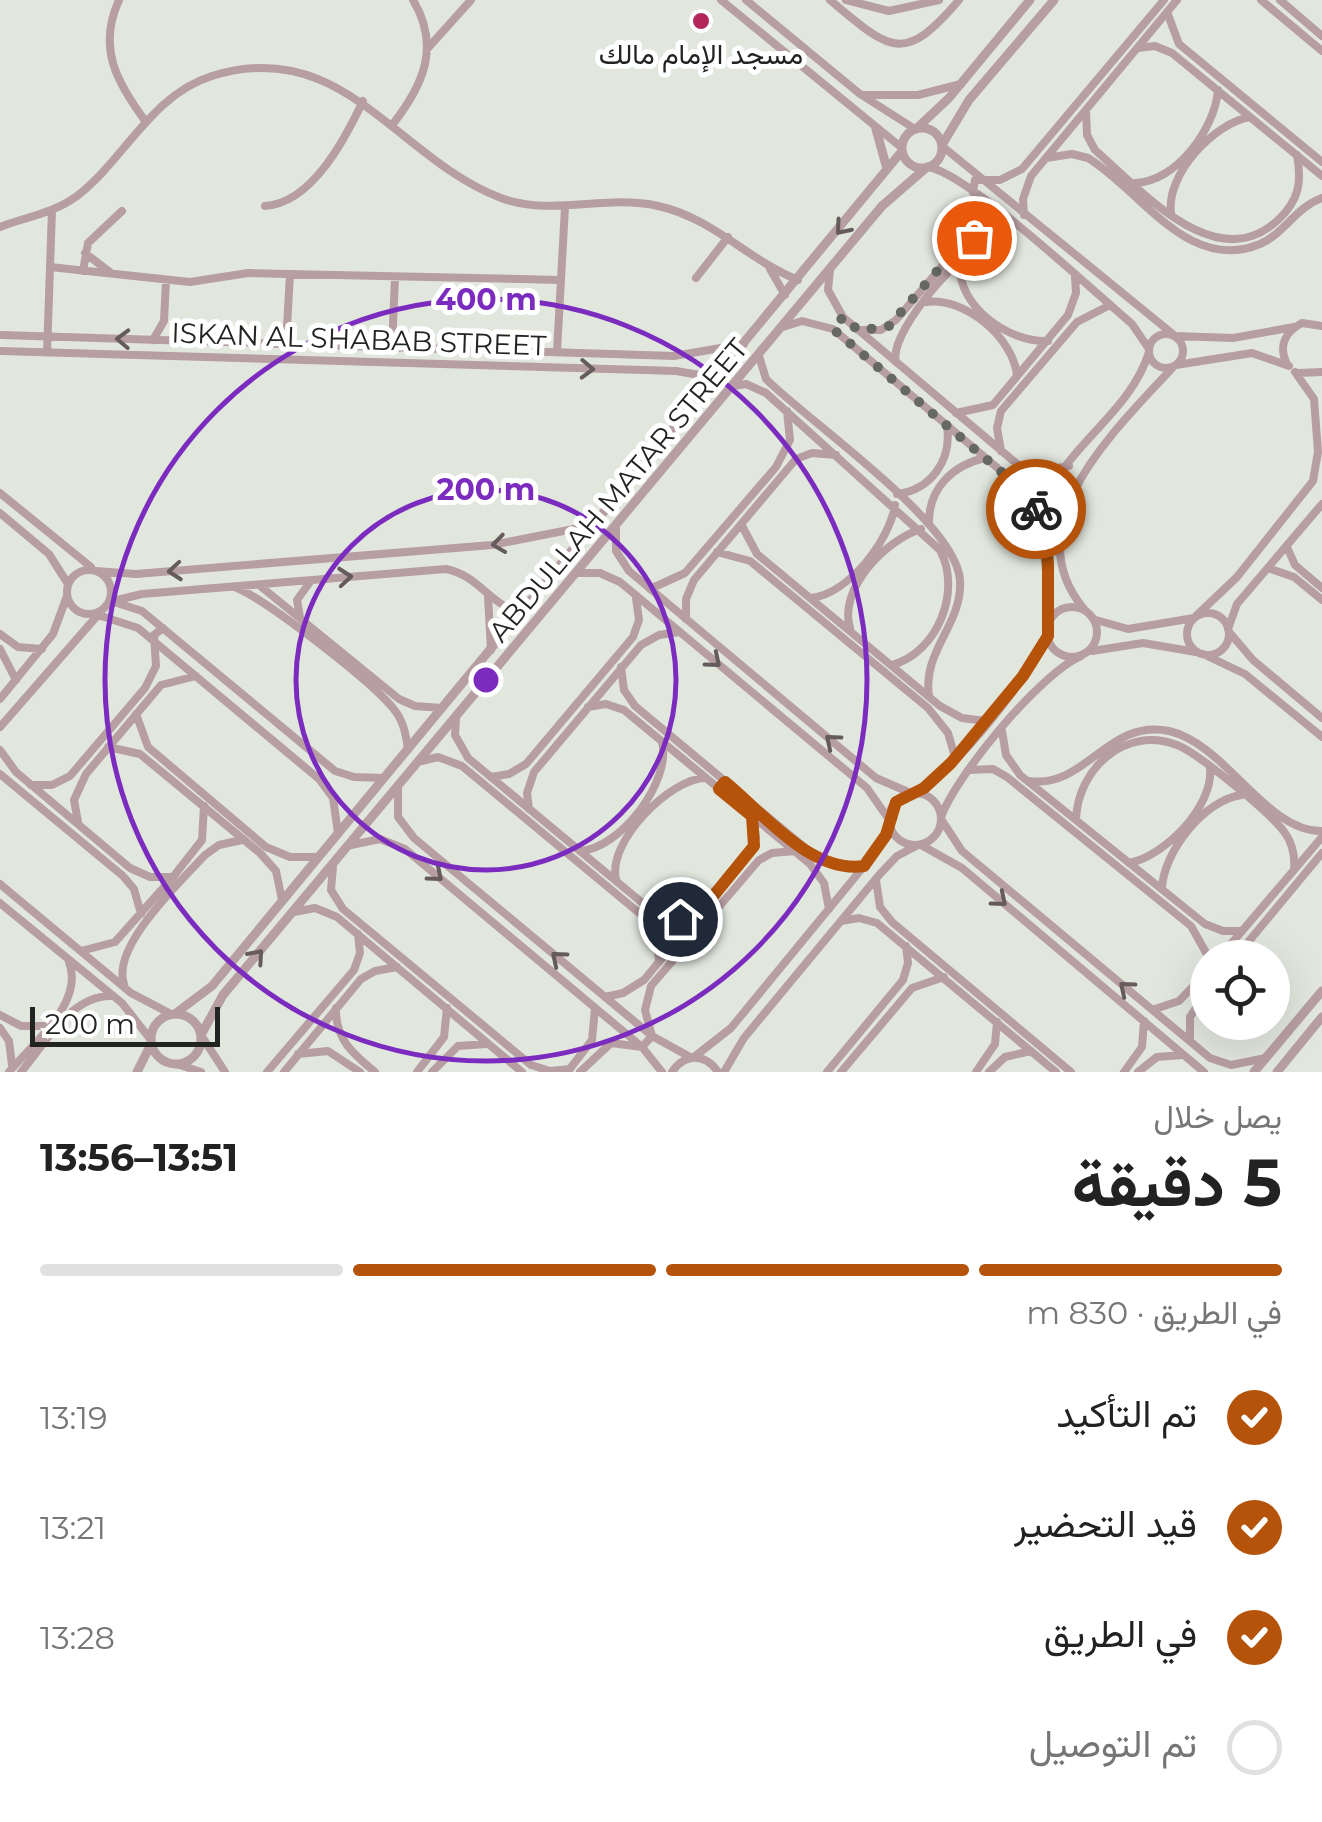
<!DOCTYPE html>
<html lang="ar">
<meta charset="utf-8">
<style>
:root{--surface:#fff;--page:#f2f2f2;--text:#222;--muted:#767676;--line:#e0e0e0;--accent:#b45309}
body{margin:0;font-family:Montserrat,Vazirmatn,sans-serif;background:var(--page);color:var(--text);direction:rtl;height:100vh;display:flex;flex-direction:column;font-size:38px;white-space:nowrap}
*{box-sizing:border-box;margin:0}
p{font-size:32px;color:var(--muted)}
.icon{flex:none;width:55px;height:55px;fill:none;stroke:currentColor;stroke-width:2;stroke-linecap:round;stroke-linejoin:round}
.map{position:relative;height:1072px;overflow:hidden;direction:ltr}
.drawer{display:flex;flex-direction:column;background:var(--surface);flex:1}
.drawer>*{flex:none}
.buttons{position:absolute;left:1190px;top:940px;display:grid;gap:20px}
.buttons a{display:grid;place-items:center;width:100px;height:100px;border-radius:50%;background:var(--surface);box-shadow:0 10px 40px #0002;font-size:50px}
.scale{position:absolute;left:30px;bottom:25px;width:190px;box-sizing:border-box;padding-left:10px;border:5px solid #222421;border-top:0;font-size:28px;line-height:35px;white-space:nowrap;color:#222421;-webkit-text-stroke:8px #fff;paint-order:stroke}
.pin{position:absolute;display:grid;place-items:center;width:85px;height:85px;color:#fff;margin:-42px;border:5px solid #fff;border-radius:50%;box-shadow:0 2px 10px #0007}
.courier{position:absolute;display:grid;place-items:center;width:100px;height:100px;margin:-50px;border:8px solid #b45309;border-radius:50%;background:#fff;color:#222;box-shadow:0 2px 12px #0007}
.headline em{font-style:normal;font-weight:700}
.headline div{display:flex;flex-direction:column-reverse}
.headline{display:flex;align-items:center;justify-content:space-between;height:170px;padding:0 40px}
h1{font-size:65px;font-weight:700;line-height:75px}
.bar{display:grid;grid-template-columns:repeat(4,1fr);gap:15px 10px;align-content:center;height:120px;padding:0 40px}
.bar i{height:12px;border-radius:8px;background:var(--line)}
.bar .current{background:var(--accent)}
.bar p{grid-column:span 4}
ol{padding:0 40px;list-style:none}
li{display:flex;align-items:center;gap:30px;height:110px}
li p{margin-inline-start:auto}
li .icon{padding:10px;border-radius:50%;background:var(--accent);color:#fff;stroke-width:4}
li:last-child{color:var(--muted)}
li i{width:55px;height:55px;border:5px solid var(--line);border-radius:50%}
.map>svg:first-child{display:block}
</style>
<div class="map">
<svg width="1322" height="1072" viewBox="0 0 1322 1072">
<rect width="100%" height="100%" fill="#e2e7de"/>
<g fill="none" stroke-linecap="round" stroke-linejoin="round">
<path stroke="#b79ea3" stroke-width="8" d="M119,0C97,48 117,83 146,122
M721,0L902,148
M746,0L860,94L915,129
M830,0C890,50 903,66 959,0
M846,0L889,11L939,0
M1261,0L1322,51
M1280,0L1322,36
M1167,12L1179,44L1322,162
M428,48L471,0
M1138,48L1155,46L1172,53L1322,176
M862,95H918L961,84
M1086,110L1087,135L1095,150C1141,190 1217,279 1279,219C1299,200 1302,182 1297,155
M393,124C423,85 441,47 413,0
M942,146L1174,335
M1046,158L1072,154L1088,158C1141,190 1188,274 1260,244C1285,233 1296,207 1322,198
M928,167C968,173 1094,292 1132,324L1149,349
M1135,183C1176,182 1215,129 1218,90
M973,192L975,180H1000L1022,169L1164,0
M265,206C312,203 345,139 363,101
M1171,213C1166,174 1214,123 1250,117
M1024,215L1023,199L1031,176L1177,0
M0,227C26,217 54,213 77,196C125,159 151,95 212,76C343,35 397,159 501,198C553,217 605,194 658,206C713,218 748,260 798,280
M85,253L111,273
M960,264C957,306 1009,343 1048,341
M50,267L190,282L248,273L561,280
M770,269L785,295
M830,270L828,290L843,317L1017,464L1042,471L1069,466
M83,271L88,243L122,211
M696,278L728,237
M926,302C964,296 1014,338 1017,376
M783,327L802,321L833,329L1013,481L1043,522
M858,330H881L896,320L968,236L977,212V195
M1149 351a17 17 0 1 1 34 0a17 17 0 1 1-34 0Z
M0,335L674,356L744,344
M1175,336L1233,338L1294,327
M153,340L164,321L166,280
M286,344L290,274
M392,347L395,277
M0,351L676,371L717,378
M557,352L565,207
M47,353L52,210
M759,356L766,379C810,423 956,522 960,580C963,624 922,651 929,696
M896,362C887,329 978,233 1010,222
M1287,364C1278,346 1285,332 1302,323L1322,326
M1176,365L1252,353L1289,366
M1298,373L1322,372
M733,386L746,384L766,393L940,550C962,591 938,652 892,665
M956,413L993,405L1068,315L1076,293L1075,277
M1001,451L997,428L1001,411L1077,322L1110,305
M0,493L91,567
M897,494C931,490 952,460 947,427
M0,513L49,554L68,584
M929,522C929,488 953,465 985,458
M741,524L757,554L940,706L962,718L986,721
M616,528V551L629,571L876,778L913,794
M1287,547L1295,565L1322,588
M717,552L750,561L928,708L948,733L955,757
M1268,568L1294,577L1322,600
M67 592a22 22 0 1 1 44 0a22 22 0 1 1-44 0Z
M96,571L136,574L492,545L594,525
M577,573H600L620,582L867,788L890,821
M259,585L399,699L415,706L442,708
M237,588C268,601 377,685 396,712C404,723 406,736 408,749
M650,589L685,573L776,467L790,440L787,411
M488,597L491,650
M811,598C849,593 889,542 895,505
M109,602L142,594L446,569C478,575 490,605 521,613
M114,602L142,611L335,771L354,777L384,778
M1047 632a25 25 0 1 1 50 0a25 25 0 1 1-50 0Z
M1084,609C1012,523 1118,428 1174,366
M1187 634a21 21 0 1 1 42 0a21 21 0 1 1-42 0Z
M98,615L138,628L319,779L333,798L338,833
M1196,616L1237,577L1313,481L1318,452L1314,399L1295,372
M300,617L297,600L310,582
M686,619V599L694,580L796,459L812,453L836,455
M1096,620L1128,629L1194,618
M1049,623C1052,583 1035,536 1048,498C1066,446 1131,412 1149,352
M850,628C838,588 886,540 921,529
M1228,629L1237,604L1322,504
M1230,633L1253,660L1322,718
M0,634L18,647L42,649
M0,649L16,680
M1092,651L1143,643L1196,652
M1203,654L1245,674L1322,737
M621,667L624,690L635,706L816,857L841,867L864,866
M0,699L53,634L67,596
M588,707L606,704L624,710L810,864L824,883L829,909
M136,714L148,747L266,847L290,857H318
M456,719L455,735L468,758L651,910L673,919L697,916
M0,727L97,616
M1002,731L1006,755L1020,775L1205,924L1223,931H1242
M108,747L140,754L260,853L276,871L282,900
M0,750L16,772L130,868L150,877H173
M422,761L438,757L462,766L644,917L657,936L659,962
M969,770L993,769L1007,777L1191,926L1209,958
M0,774L123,876L134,889L141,914
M491,777L509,774L526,764L633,637L639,620L636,598
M1029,781C1086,789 1108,718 1169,731C1226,744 1266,832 1322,831
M31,785H52L70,776L145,688L156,666L154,635L163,628
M398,789V817L414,838L652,1036L692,1058
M889 819a26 26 0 1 1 52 0a26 26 0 1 1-52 0Z
M915,794C962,762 1023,686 1047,635
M529,809L527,793L534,772L641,645L659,635L679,632
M941,817C957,774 1040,674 1081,656
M941,819L962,851L1210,1058L1231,1065L1266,1058
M1076,819C1078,769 1125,725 1177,745C1198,753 1272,814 1285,833C1293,844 1295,857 1294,870
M78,822L74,800L86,774L161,685L196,676
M351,845L380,839L405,849L642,1047L662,1072
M921,845L962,868L1204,1072
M580,851C620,849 672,781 662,742
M1129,863C1165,856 1214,806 1210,768
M333,867L331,890L343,909L531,1065L550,1071L570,1069
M616,879C607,842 670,778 706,778
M876,880L880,907L892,922L1071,1072
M0,884L131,993L171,1014
M1162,889C1163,852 1205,799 1242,795
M0,903L122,1003L151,1040
M294,912L315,908L337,917L522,1072
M841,921L859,918L877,923L1056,1072
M81,951L115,942L173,877L202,840L204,806
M1219,958L1322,837
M1235,958L1322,853
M124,984C111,947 179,883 205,855L219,845L242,840
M605,997L623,993L644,980L750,852L756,838L754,821
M336,1008C335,1039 353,1054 375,1072
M1152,1010L1179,1001L1208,971
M0,1015L21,1026H47
M0,1028L9,1041L12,1065
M201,1035L225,1072
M1190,1041V1017L1208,990
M298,1054L328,1051L360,1072
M694,1057L731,1028L874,854L890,825
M177,1064L201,1072
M569,1070L592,1040L595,1008
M9,1072C32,1044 85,1003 69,962
M21,1072C46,1043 71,994 113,996
M267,1072L354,970L360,953L358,934
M284,1072L361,979L375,971L397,967
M417,1072L444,1037L447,1008
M432,1072L458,1046L486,1044
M580,1072L611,1043L642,1047L652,1036L645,1010L651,986L759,860L772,853L795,851
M672,1072C685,1053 705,1053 718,1072
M724,1072L744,1038L879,875L897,856L918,845
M827,1072L903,980L908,963L906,946
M841,1072L912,988L944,977
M976,1072L995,1044L997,1022
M989,1072L1005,1057L1031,1051
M1124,1072L1142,1047L1144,1021
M1138,1072L1157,1057L1182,1055"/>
<path stroke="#b79ea3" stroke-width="9" d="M902 148a20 20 0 1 1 40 0a20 20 0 1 1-40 0Z
M876,129L887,169
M916,129L949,98L1030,0
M942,145L969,100L1054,0
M176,1013L212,986L902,151
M151 1039a25 25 0 1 1 50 0a25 25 0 1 1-50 0Z
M201,1035L223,995L882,206L927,167
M137,1072L151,1044
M1254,1072L1322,991
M1277,1072L1322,1017"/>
</g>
<defs><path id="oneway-chevron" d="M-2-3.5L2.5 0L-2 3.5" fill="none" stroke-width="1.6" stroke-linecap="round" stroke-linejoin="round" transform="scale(2.5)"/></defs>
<g stroke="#655b5c">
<use href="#oneway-chevron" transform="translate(842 228) rotate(130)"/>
<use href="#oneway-chevron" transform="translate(123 339) rotate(-178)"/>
<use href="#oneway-chevron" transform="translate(587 369) rotate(2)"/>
<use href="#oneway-chevron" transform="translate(499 544) rotate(172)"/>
<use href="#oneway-chevron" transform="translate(175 571) rotate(175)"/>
<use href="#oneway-chevron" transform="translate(345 577) rotate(-5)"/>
<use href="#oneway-chevron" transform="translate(714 661) rotate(40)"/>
<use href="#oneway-chevron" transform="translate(832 741) rotate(-140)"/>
<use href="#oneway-chevron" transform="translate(436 875) rotate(40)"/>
<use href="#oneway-chevron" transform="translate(1000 900) rotate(40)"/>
<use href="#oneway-chevron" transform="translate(257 956) rotate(-49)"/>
<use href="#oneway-chevron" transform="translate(558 958) rotate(-140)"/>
<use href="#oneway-chevron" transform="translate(1126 988) rotate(-140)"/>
</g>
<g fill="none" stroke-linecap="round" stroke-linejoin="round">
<path stroke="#656863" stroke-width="10" stroke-dasharray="0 18" d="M974,238L968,236L888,327L858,330L843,317L833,329L1012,481L1036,509"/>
<path stroke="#b45309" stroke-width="12" d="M680,919L697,916L754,846L752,816L719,789L725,782C763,813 811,874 864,866L886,835L896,802L924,788L951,763L1023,676L1048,636V564L1044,522L1036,509"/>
</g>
<g fill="none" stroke="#7b2cbf" stroke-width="5">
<circle cx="486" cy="680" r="190"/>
<circle cx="486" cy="680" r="381"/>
</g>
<circle fill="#b42559" stroke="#fff" stroke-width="4" cx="701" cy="21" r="10"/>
<g text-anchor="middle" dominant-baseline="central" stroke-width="10" stroke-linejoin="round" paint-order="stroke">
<g font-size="28" fill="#222421" stroke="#fff">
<text x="701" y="54">مسجد الإمام مالك</text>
</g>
<g font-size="28" fill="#222421" stroke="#fff">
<text transform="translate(359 339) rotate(2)">ISKAN AL SHABAB STREET</text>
<text transform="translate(618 490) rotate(-50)">ABDULLAH MATAR STREET</text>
</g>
</g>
<circle cx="486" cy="680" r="15" fill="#7b2cbf" stroke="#fff" stroke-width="5"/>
<g font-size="30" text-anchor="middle" font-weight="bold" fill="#7b2cbf" stroke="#fff" stroke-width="10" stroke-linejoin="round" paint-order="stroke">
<text x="486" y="310">400 m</text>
<text x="486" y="500">200 m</text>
</g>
</svg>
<div class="buttons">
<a><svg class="icon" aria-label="locate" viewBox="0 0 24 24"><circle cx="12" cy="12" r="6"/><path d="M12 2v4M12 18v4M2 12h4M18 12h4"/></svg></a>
</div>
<div class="scale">200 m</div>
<div class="pin" style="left:974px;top:238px;background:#ea580c"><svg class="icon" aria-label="bag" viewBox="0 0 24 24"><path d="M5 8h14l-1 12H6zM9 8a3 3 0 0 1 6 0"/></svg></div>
<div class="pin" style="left:680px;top:919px;background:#1f2937"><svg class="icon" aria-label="home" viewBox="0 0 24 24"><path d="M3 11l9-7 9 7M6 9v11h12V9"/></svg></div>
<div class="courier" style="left:1036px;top:509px"><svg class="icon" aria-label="bike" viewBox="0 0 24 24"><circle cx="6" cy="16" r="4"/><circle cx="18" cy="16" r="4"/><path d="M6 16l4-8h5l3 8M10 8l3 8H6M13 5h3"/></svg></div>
</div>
<section class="drawer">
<div class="headline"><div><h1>5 دقيقة</h1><p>يصل خلال</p></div><em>13:51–13:56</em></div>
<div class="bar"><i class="current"></i><i class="current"></i><i class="current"></i><i></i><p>في الطريق · 830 m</p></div>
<ol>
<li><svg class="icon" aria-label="check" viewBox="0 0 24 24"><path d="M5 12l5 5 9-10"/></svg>تم التأكيد<p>13:19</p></li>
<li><svg class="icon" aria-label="check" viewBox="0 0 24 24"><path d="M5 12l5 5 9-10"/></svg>قيد التحضير<p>13:21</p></li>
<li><svg class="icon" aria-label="check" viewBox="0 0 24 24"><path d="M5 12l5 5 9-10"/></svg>في الطريق<p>13:28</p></li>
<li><i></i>تم التوصيل</li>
</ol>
</section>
